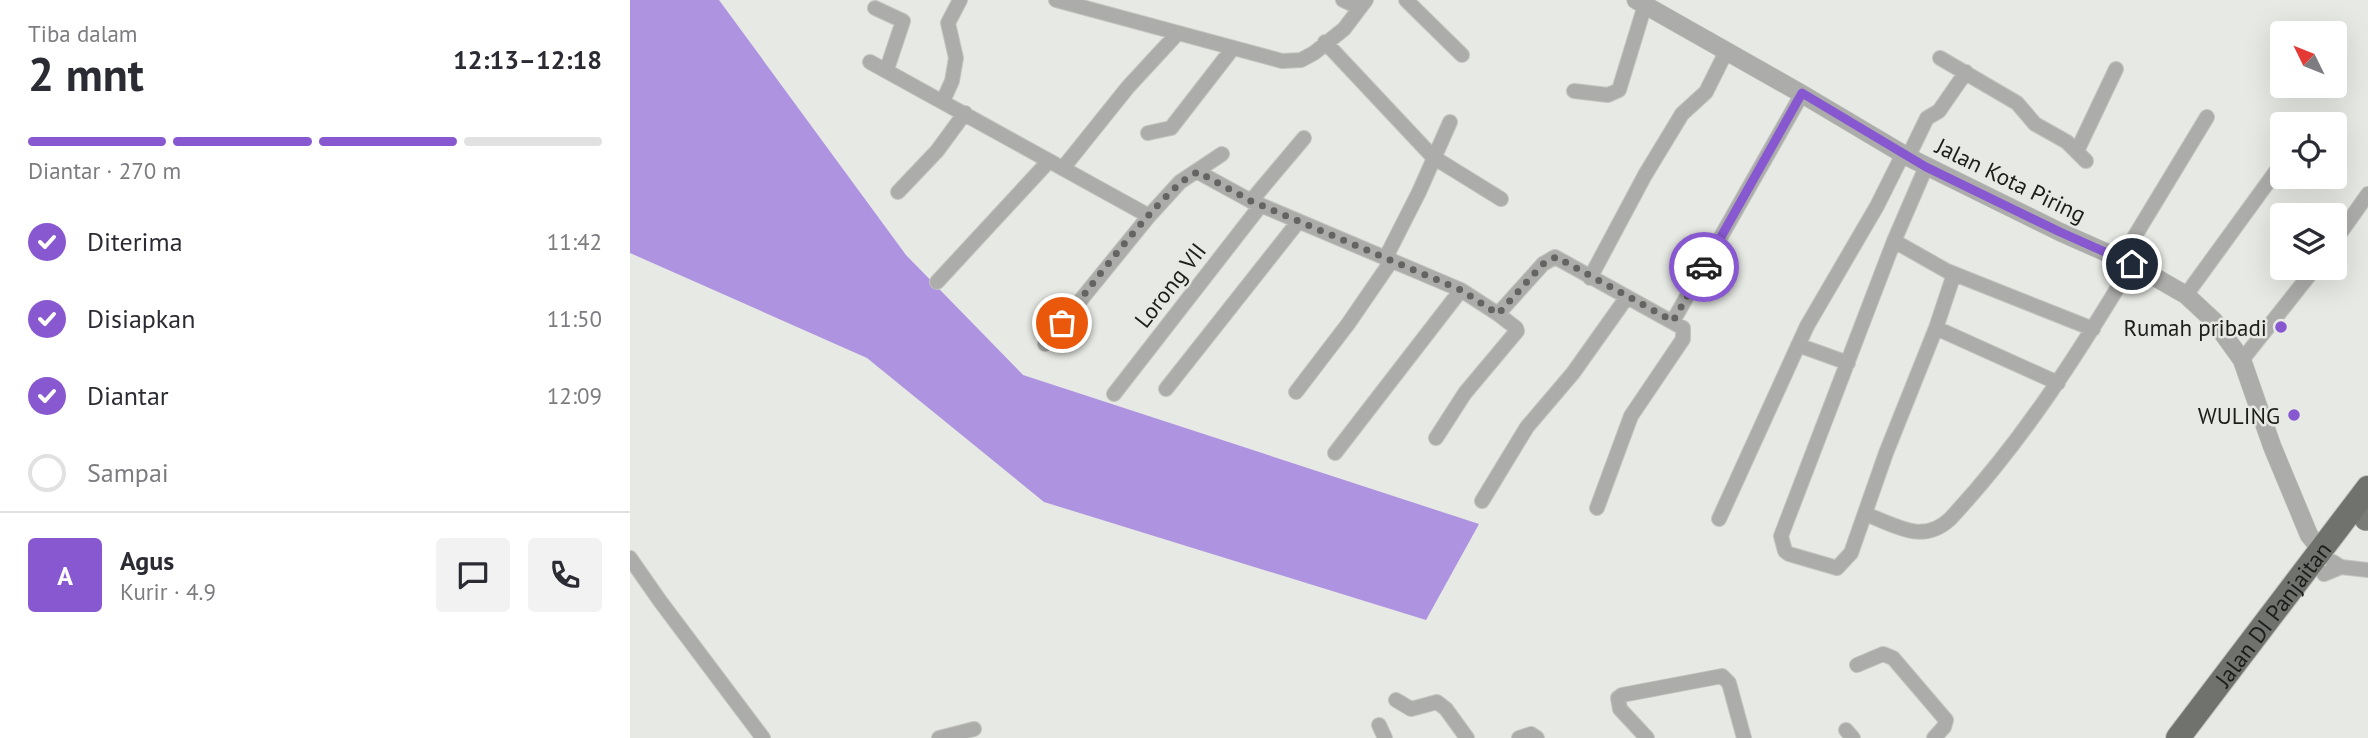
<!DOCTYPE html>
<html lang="id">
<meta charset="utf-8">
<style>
:root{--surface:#fff;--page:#f2f2f3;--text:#2b2b33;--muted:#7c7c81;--line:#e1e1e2;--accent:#8858d0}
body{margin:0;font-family:"PT Sans",sans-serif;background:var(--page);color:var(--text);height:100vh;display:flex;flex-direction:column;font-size:26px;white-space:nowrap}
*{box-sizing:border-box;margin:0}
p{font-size:23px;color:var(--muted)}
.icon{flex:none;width:38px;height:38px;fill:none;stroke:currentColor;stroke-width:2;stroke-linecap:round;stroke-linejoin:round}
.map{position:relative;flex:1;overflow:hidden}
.sheet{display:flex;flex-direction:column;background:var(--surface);width:630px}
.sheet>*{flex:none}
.needle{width:46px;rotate:313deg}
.fabs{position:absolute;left:1640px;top:21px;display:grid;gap:14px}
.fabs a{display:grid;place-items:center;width:77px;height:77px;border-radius:7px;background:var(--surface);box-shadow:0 7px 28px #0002;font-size:35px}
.pin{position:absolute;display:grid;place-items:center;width:60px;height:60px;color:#fff;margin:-30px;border:4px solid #fff;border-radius:50%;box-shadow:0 2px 7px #0007}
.courier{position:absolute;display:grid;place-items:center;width:70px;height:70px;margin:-35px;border:5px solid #8858d0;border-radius:50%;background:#fff;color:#222;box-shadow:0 2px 9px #0007}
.overview em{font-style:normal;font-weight:800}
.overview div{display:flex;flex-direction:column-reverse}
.overview{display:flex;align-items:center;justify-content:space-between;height:119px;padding:0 28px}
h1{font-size:46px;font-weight:800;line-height:52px}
.bar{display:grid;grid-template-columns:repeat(4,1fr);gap:10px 7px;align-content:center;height:84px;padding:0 28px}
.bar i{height:9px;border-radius:5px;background:var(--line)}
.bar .on{background:var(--accent)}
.bar p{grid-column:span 4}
.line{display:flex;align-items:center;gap:18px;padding:0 28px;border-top:2px solid var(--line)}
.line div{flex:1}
.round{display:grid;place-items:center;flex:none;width:74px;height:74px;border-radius:7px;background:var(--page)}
ol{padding:0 28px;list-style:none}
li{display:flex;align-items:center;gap:21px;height:77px}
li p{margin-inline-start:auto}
li .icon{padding:7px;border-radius:50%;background:var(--accent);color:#fff;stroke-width:4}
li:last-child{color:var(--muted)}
li i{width:38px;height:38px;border:4px solid var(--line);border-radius:50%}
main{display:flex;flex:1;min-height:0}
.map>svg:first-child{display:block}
</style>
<main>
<section class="sheet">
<div class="overview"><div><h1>2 mnt</h1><p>Tiba dalam</p></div><em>12:13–12:18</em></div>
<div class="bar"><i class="on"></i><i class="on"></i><i class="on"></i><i></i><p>Diantar · 270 m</p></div>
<ol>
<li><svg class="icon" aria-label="check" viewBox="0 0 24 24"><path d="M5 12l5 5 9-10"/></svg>Diterima<p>11:42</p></li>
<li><svg class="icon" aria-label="check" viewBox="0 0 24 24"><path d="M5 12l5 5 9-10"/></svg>Disiapkan<p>11:50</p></li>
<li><svg class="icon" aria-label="check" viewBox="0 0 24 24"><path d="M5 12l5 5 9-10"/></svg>Diantar<p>12:09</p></li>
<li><i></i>Sampai</li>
</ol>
<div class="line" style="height:126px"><b class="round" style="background:var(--accent);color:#fff">A</b><div><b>Agus</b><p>Kurir · 4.9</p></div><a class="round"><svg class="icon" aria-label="chat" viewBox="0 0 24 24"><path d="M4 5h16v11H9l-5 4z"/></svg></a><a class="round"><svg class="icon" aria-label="phone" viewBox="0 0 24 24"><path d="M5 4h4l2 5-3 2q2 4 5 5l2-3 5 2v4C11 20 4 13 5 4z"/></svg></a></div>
</section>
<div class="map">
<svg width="1738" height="738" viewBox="0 0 1738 738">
<rect width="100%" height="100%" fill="#e7e9e4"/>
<path fill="#ae94e0" d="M0,0H89L276,255L393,375L849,524L796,620L414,502L237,358L0,253Z"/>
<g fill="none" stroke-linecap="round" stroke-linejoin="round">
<g stroke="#c3c4c0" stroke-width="16">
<path id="minor" d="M426,0L652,61L671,60L684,53L714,29L736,0
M713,0L730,8
M776,0L832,55
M245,8L273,21L257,69
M695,42L803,157L871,199
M1310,58L1387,103L1405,124L1437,142L1456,161
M240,62L519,216
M944,91L978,95L989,90L1015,5
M313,101L322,81L326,58L318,23L330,0
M518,133L541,128L603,48
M1447,151L1486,69
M1278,157L1297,118L1309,111L1336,72
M1296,167L1264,241L1151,536L1155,551L1159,554L1207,568L1221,553L1256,453L1306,328L1324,274
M433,168L498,87L547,34
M568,172L621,201L831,290L868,314L913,264L925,257L1053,328V339L1001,416L967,508
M268,192L307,151L335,113
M621,201L674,138
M1264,241L1317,271L1463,329
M1704,242L1738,194
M756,257L789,192L820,122
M1491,259L1577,117
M960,278L1015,175L1052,114L1076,92L1096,52
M307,282L419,161
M1556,295L1652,163
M1043,321L1172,94
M1306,328L1428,383
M415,344L519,216L550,182L592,154
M1168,345L1218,363
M1612,360L1685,268
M536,389L668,222
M666,392L718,324L762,260
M484,394L631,205
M806,438L835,393L887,331L886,328L868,314
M705,453L831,290
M852,501L897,427L943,373L997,297
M1235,514C1266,525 1292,545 1320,519C1392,442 1448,354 1502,264
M1089,519L1177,326L1247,206L1273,154
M0,558L30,601L133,738
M1703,562L1711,567L1738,570
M1694,574L1711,567
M1227,665L1253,654L1263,658L1316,720L1314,727L1304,738
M766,700L781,709L807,702L816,709L837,738
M749,725L755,738
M1216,730L1223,738
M309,738L344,729
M889,738L901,734L907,738
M1017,738L990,709L988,698L992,695L1092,676L1099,683L1114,738"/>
</g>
<g stroke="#c3c4c0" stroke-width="19">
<path id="tertiary" d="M1006,0L1172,94L1278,157L1430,232L1502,264L1556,295L1584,321L1612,360L1642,446L1679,535L1691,550"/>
</g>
<g stroke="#c3c4c0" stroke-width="24">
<path id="primary" d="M1736,519H1738"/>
</g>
<g stroke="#c3c4c0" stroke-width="26">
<g id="trunk">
<path id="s1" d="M1548,738L1738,488"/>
</g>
</g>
<use href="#minor" stroke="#acadab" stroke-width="14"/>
<use href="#tertiary" stroke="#acadab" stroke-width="18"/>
<use href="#primary" stroke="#797b77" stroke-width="23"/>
<use href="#trunk" stroke="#70726e" stroke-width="24"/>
</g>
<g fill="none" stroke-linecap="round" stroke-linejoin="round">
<path stroke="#646562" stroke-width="7" stroke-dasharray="0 12.6" d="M432,323C456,293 538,181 568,172L621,201L831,290L868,314L913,264L926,257L1043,321L1074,267"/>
<path stroke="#8858d0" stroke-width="9" d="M1074,267L1172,93L1296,167L1430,232L1502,264"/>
</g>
<g fill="#8858d0" stroke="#e7e9e4" stroke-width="2.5">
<circle cx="1651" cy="327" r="7"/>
<circle cx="1664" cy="415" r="7"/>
</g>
<g text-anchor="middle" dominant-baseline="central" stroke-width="5" stroke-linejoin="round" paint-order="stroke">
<g font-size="23" fill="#1d1e1c" stroke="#e7e9e4">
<text transform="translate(1381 180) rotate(26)">Jalan Kota Piring</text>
<text transform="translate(540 285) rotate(-52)">Lorong VII</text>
<text stroke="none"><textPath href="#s1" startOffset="156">Jalan DI Panjaitan</textPath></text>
</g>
<g font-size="23" fill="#1d1e1c" stroke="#e7e9e4" text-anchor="end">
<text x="1637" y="327">Rumah pribadi</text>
<text x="1650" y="415">WULING</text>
</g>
</g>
</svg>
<div class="fabs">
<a><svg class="needle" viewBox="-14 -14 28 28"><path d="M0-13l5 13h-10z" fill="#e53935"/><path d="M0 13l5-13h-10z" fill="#7c7c81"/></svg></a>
<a><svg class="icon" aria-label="locate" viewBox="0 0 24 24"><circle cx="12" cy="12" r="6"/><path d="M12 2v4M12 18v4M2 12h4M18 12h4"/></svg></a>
<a><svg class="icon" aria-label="layers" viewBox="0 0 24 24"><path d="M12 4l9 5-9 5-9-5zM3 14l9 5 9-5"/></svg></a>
</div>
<div class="pin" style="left:432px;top:323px;background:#ea580c"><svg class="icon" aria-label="bag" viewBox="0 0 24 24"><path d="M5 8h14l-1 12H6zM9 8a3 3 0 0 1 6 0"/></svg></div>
<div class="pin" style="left:1502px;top:264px;background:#1f2937"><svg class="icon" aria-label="home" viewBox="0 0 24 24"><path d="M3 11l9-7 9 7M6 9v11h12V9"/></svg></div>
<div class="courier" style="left:1074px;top:267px"><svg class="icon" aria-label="car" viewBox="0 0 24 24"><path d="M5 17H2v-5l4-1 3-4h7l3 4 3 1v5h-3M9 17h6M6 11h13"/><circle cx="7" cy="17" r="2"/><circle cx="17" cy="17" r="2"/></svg></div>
</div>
</main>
